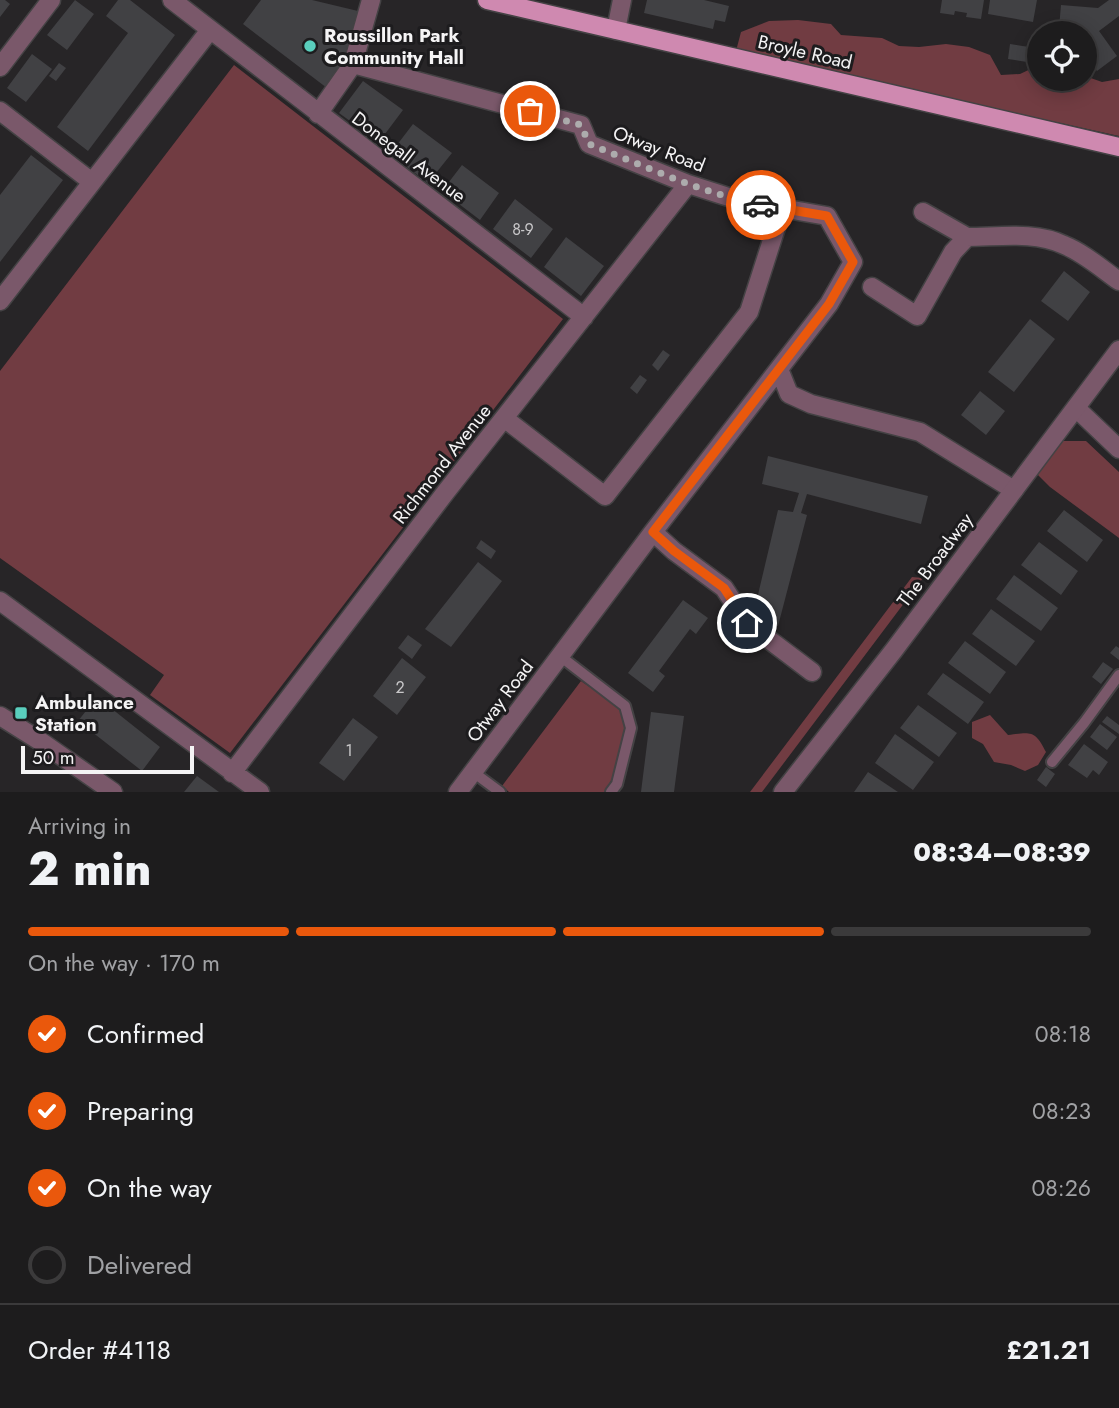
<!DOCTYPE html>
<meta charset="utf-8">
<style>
:root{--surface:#1d1c1d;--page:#2a292a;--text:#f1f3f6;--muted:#a0a1a4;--line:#3b3a3b;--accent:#ea580c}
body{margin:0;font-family:Jost,sans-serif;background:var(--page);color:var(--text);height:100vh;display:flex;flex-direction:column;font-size:26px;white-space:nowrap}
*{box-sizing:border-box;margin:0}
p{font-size:23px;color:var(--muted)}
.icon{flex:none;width:38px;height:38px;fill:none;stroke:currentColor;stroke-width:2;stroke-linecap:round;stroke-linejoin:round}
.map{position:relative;height:792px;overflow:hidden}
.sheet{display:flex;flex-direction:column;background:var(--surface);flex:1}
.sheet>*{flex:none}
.controls{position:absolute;left:1027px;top:21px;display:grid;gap:14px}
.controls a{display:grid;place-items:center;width:70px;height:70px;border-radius:50%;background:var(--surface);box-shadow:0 4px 18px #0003,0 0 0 2px var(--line);font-size:35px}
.scale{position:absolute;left:21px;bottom:18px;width:173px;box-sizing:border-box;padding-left:7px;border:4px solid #f5f4f5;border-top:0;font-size:19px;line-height:24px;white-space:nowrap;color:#f5f4f5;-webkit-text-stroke:5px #1d1c1e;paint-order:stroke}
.pin{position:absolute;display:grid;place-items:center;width:60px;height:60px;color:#fff;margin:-30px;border:4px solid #fff;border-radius:50%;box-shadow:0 2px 7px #0007}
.courier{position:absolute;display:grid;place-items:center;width:70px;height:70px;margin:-35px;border:5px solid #ea580c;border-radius:50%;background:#fff;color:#222;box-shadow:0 2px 9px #0007}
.head em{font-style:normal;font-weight:800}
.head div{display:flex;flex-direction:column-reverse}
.head{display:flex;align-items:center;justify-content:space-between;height:119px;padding:0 28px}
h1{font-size:46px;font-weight:800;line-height:52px}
.bar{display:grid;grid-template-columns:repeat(4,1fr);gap:10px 7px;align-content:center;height:84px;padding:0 28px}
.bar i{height:9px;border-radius:5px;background:var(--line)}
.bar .active{background:var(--accent)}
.bar p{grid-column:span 4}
.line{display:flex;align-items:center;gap:18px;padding:0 28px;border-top:2px solid var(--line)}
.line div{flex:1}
ol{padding:0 28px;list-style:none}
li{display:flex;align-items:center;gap:21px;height:77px}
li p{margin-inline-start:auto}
li .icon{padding:7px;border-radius:50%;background:var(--accent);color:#fff;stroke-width:4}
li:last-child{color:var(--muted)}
li i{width:38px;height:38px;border:4px solid var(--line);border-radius:50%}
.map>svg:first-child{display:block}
</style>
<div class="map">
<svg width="1119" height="792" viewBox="0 0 1119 792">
<rect width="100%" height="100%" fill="#272527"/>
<path fill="#713c42" d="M798,20L831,24L841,35L882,38L899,46L919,47L946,44L969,47L990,55L1001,75L1020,74L1039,65L1040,79H1085V76L1102,82L1119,79V136L736,51L741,32L769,21Z
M234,65L563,319L230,753L150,695L164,675L0,558V371Z
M1059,441H1086L1119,472V538L1050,487L1036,473Z
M912,577L923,578L762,792H750Z
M581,681C591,688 616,703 622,712C632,729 616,778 604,792H509L502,786Z
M990,715L1008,735C1031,732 1035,730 1046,752L1038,765L1025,771L1011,765L994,762L983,744L972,738V722Z"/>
<path fill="#414144" d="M0,0H5L10,4L0,17Z
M75,0L94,14L67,50L47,35Z
M118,0H130L175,35L88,151L57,127L128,33L106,16Z
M261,0H312L358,11L343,68L327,88L243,24Z
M647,0H704L729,6L725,22L715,20L713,29L644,13Z
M942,0H984L981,19L966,17L967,13L955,11L954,15L940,13Z
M990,0H1037L1033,22L988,14Z
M1109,0H1119V16L1099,31L1117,56L1097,71L1085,57V41L1087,40L1085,33L1059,28L1061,5L1098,8Z
M1010,44L1029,47L1027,62L1008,59Z
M32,54L52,69L26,102L7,88Z
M59,63L66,68L56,81L49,76Z
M363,81L403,110L379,142L339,113Z
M413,124L452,153L428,183L390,154Z
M31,155L63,180L0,262V195Z
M462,165L499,193L480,220L442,191Z
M515,199L553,229L531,258L493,229Z
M566,237L604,266L581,296L544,267Z
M1064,271L1090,292L1068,321L1041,301Z
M1030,319L1055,339L1014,392L988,372Z
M663,350L670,355L658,371L652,365Z
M640,375L647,380L637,394L630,388Z
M980,391L1005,411L986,435L961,415Z
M768,456L928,496L921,524L807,494L801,513L807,515L778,626L752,620L778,510L793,512L799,493L762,484Z
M1064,510L1103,540L1087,562L1047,531Z
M481,540L496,551L491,559L476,548Z
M1039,542L1078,571L1061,595L1021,565Z
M478,562L502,581L451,647L425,629Z
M1014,575L1058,608L1041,631L996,599Z
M683,600L708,618L696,634L690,629L659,671L665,676L653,692L628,673Z
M991,609L1035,641L1016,666L972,634Z
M408,635L422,645L412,659L398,648Z
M965,641L1006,672L990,694L948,663Z
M1116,646L1119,648V660L1110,653Z
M402,658L426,677L397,715L373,696Z
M1103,662L1113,669L1101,684L1092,677Z
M943,673L984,702L968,724L927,694Z
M97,697L160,747L142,771L78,721Z
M918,705L957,733L939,757L900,728Z
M651,712L684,716L674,792H641Z
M1107,716L1119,725V734L1102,722Z
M353,718L378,737L344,781L319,763Z
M1100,724L1117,737L1107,750L1090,737Z
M895,734L934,762L913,790L875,763Z
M1084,744L1108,762L1099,775L1093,770L1087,778L1068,765Z
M1046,767L1055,774L1046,787L1037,780Z
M868,772L898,792H854Z
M197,776L219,792H184Z"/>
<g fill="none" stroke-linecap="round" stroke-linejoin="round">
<g stroke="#444244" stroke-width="14">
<path id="service" d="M560,656L625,706L631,728L617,784L611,792
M1052,762L1084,723L1119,675
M473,772L500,792"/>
</g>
<g stroke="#444244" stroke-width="21">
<path id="minor" d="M172,0L584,317
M616,30L622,0
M353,64L581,125L589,144L688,184L741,201L827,216L853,262L829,304L653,532L458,792
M0,67L51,0
M0,111L92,182
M318,114L353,64L371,0
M923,212L967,237
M872,287L917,316L953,252L967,237C999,237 1035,231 1064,245C1084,253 1102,269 1119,281
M0,301L210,30
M779,369L789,394L811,404L920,432L1014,490
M1076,408L1119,449
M504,418L605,496L749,312L782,209
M653,532L674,551L724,588L747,623L812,672
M0,601L260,792
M232,773L445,493L688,184"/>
</g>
<g stroke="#444244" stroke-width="21">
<path id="tertiary" d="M0,716L40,741L113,792
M783,792L894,650L1119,350"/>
</g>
<g stroke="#444244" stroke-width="21">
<path id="primary" d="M487,0L1119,147"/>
</g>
<use href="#service" stroke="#7a586a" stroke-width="10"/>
<use href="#minor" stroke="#7a586a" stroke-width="18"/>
<use href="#tertiary" stroke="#7a586a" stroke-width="18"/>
<use href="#primary" stroke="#cf89b0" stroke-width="18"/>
</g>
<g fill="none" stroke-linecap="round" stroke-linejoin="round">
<path stroke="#adacad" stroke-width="7" stroke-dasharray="0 12.6" d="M530,111L581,125L589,144C645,166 701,193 761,205"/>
<path stroke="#ea580c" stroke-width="9" d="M747,623L724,588L674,551L653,532L829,304L853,262L827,216L761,205"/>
</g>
<g fill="#5acebd" stroke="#1d1c1e" stroke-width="2.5">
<circle cx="310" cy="46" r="7"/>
<rect x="14" y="706" width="14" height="14" rx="3.5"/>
</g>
<g text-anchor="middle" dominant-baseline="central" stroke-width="6" stroke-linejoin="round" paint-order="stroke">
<g font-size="16" fill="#c8c7c9">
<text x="523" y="229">8-9</text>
<text x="400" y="687">2</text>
<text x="349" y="750">1</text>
</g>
<g font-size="19" font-weight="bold" fill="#f5f4f5" stroke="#1d1c1e" text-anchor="start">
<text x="324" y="35">Roussillon Park<tspan x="324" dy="22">Community Hall</tspan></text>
<text x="35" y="702">Ambulance<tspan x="35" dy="22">Station</tspan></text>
</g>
<g font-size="19" fill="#f5f4f5" stroke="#1d1c1e">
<text transform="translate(805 52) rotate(13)">Broyle Road</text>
<text transform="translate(659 149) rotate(21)">Otway Road</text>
<text transform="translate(409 157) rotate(37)">Donegall Avenue</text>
<text transform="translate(442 464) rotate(-52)">Richmond Avenue</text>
<text transform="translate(935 560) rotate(-53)">The Broadway</text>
<text transform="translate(500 701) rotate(-53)">Otway Road</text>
</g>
</g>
</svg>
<div class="controls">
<a><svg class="icon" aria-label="locate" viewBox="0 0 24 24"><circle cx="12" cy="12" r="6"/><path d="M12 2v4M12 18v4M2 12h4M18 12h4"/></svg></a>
</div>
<div class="scale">50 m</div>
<div class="pin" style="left:530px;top:111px;background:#ea580c"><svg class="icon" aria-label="bag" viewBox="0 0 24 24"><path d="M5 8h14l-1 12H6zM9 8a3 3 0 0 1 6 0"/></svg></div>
<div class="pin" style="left:747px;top:623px;background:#1f2937"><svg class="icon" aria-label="home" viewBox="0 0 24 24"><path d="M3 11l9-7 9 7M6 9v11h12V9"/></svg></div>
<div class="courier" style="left:761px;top:205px"><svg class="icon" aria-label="car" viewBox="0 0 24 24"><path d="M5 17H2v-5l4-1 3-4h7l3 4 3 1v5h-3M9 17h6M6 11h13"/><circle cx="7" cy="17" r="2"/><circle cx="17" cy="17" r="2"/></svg></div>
</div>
<section class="sheet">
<div class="head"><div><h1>2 min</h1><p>Arriving in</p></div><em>08:34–08:39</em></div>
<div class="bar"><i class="active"></i><i class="active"></i><i class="active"></i><i></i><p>On the way · 170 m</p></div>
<ol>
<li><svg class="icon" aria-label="check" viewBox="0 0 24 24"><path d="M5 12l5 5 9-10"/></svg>Confirmed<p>08:18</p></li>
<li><svg class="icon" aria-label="check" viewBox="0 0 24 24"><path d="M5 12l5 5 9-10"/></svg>Preparing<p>08:23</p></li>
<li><svg class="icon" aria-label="check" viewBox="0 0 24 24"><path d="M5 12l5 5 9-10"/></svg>On the way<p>08:26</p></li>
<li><i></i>Delivered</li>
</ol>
<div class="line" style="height:91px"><div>Order #4118</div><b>£21.21</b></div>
</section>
